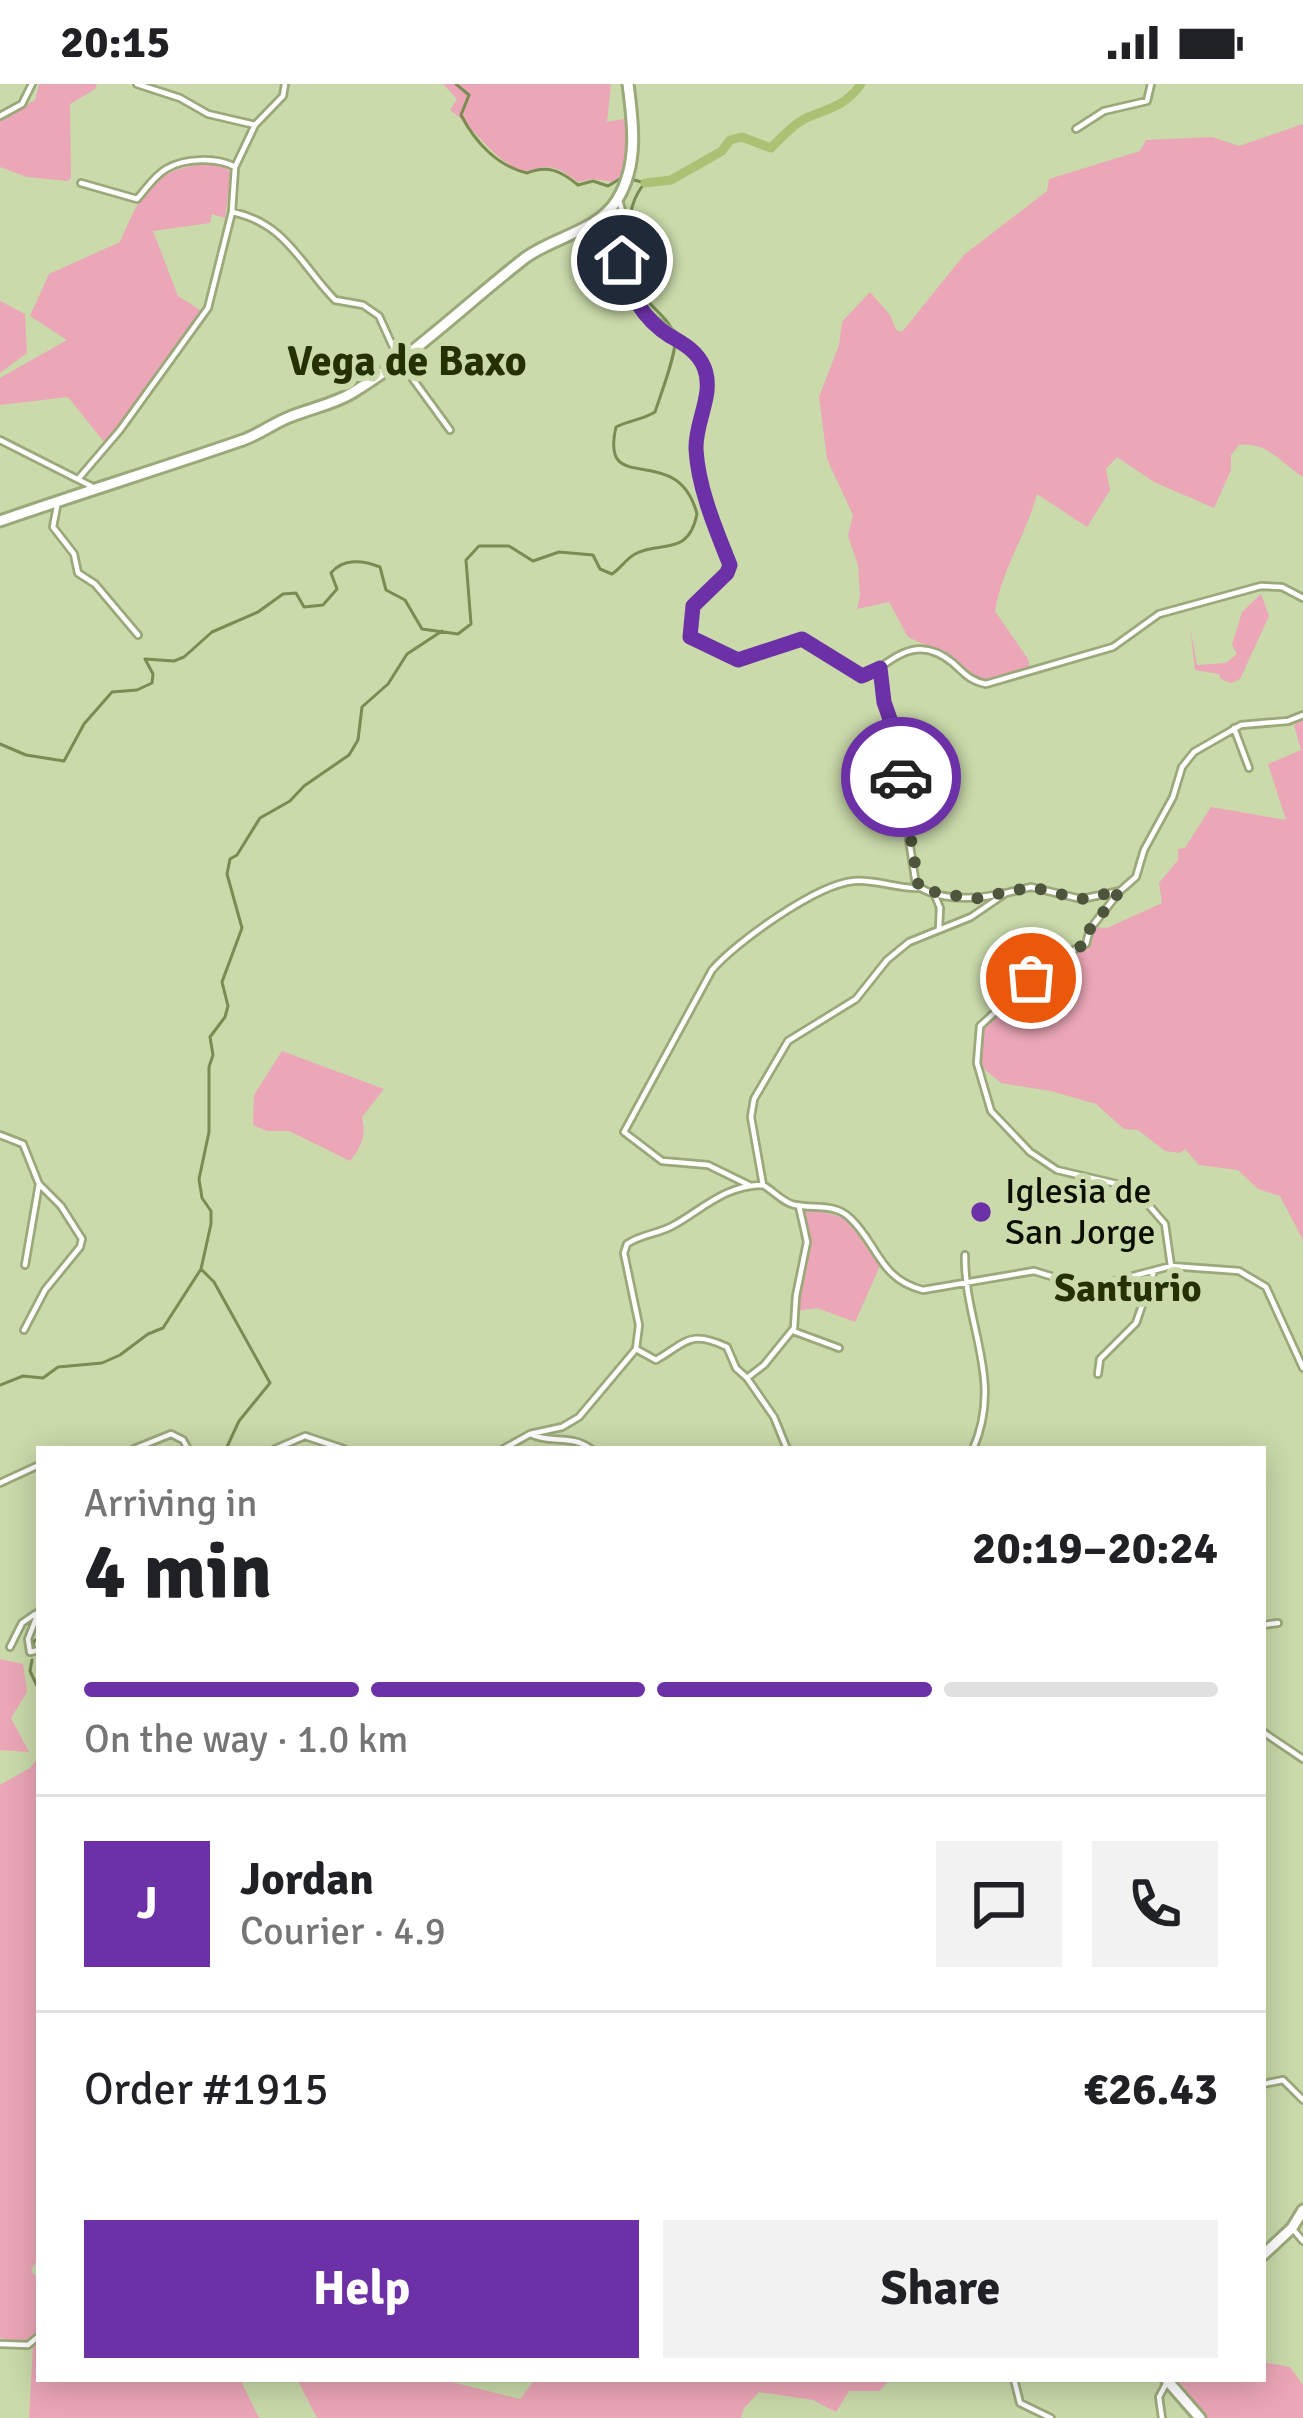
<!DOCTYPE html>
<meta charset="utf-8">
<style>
:root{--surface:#fff;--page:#f2f2f2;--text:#202124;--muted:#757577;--line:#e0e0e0;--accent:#6c31a7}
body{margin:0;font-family:Signika,sans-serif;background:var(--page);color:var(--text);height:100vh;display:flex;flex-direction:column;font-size:45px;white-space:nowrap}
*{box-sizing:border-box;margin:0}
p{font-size:39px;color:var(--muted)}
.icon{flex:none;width:66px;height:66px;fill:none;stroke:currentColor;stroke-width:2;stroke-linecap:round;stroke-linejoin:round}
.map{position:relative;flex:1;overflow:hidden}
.details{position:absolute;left:36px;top:1362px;width:1230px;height:936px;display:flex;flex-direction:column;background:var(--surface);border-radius:0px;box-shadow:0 6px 30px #0003}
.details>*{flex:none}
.pin{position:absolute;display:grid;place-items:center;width:102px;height:102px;color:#fff;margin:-51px;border:6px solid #fff;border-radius:50%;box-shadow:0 3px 12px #0007}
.courier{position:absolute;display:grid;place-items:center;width:120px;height:120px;margin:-60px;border:9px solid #6c31a7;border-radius:50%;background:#fff;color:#222;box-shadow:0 3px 15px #0007}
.summary em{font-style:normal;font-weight:700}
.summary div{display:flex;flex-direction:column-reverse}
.summary{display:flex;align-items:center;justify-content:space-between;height:204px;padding:0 48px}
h1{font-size:78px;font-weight:700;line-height:90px}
.bar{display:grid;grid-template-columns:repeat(4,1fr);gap:18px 12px;align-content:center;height:144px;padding:0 48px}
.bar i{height:15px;border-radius:9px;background:var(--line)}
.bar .selected{background:var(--accent)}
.bar p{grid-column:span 4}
.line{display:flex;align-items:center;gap:30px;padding:0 48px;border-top:3px solid var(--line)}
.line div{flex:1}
.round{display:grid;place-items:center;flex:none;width:126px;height:126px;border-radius:0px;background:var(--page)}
.cta{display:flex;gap:24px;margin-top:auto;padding:24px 48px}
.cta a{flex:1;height:138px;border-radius:0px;background:var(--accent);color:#fff;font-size:48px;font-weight:700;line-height:138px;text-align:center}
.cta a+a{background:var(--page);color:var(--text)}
.status{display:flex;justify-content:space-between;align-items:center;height:84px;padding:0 60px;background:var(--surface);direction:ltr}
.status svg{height:33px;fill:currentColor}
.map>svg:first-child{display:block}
</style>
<div class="status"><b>20:15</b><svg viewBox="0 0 49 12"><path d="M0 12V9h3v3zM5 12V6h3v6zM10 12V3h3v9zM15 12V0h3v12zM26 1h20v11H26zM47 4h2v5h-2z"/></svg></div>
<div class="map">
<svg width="1303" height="2334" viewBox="0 0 1303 2334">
<rect width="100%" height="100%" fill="#cadaaa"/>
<path fill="#eba6b7" d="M39,0H97L95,5L70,20L71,94L68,97L27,93L0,83V36L35,16Z
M443,0H611L607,38L630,34L624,89L613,98L593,95L578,98C554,80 549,81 523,88C490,74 475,43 450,26L457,15Z
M1303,40V393C1282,380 1267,357 1239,361L1231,371V386L1214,424L1154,398L1117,373L1106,385L1110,406L1087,443L1037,410C1026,451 1002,485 995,527L1028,575L1030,587L980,597L951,573L908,553L889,518L857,525L860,511L858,481L848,452L853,431L827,375L819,313L839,261L842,238L870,208L890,231L896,246L902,248L964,171L1047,107L1049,95L1140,67L1146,56L1212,53L1239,62Z
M218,77L231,89L225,134L212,130L210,139L153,147L178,212L203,228L120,341L104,358L68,313L0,321V294L67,256L30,232L49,190L120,158C147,97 152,87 218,77Z
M0,217L25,230L27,269L0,289Z
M1261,510L1269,532L1240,595L1231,599L1221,595L1219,590L1195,586L1190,543L1197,581L1226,579L1237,570L1232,561L1242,528Z
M1303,633V1156L1280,1112L1258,1105L1238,1086L1199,1081L1185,1065L1180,1069L1165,1067L1138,1046L1124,1045L1096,1020L1051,1007L1001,999L977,979L980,942L1052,876L1088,861L1092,843L1107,844L1162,819L1159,799L1178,776V765L1185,764L1211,723L1286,736L1268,680L1301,666L1294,641Z
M282,967L384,1005L362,1033C366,1052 362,1062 350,1077L289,1047H267L253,1041L254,1011Z
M810,1124L847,1135L880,1182L855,1238L817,1224L797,1227L810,1155L804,1130Z
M0,1575L23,1580L27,1608L11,1634L29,1668L0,1666Z
M39,1672V2173L31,2186L39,2197V2247L23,2258L0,2254V1701L30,1684Z
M39,2256V2295H240L259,2334H29L33,2261Z
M1263,2278L1290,2283L1303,2301V2334H1203L1181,2313L1187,2307L1176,2295H1263Z
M297,2295H439L520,2315L535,2295L890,2296L879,2307H849L836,2328L813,2316L759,2308L744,2324L741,2334H317Z"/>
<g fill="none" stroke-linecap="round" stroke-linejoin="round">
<path stroke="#7a8c52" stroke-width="3" d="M0,660L26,671L64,677L84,640L112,608L137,606L152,599L153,590L145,575L174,577L184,573L212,548L258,528L283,510L296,509L304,523L323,521L337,505L331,489C343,474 363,476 380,483L386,506L405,516L422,545L458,550L471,540L466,476L479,462H509L533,477L559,468L593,471L600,485L612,490C620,485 627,474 635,470C660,456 688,474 697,430C677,354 599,416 616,343C630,336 642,336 655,328C660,312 677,269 675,254C672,236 650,223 640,208C623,181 623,123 645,99L623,93L608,102L593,97L578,101C560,86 547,81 527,89C497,82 475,58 461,31L469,11L456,0
M0,1301L23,1292L43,1294L58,1283L102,1279L120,1271L148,1250L163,1244L201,1185
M226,1365L239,1337L270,1299L214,1198L201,1185L211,1140V1127L202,1114L199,1095L209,1048V983L213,971L210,953L225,933L228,922L222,898L242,844L227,790L230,775L237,771L260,734L290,717L304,702L349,671L358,656L362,623L388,600L407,570L442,547
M32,1564L34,1557L39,1554
M32,1576L30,1587L39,1606"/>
<path stroke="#abc274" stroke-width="9" d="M645,99L671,96L722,67L730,56L742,53L771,64C782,53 795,38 811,32C832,24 847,20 861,0"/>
<g stroke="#9aa87a" stroke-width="10">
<path id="street" d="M137,0L180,14L208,30L255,41
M0,32L22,20L32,0
M1076,45L1104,27L1147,17L1151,0
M81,99L137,115C146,105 154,92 166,85C184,74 217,73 235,83
M618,115C632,144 613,178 628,206C648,241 699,257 707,293C711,315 697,335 696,357C695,398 715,444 731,481L693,522L689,548L694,557L744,576L802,555L866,593C894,575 916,549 953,579C964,589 970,597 986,600L1113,563L1159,530L1261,502L1282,503L1303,514
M232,128C286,139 301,181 335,216L363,221L379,232L399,276L450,346
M0,356L91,402
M79,394L120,346L208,224L232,128L235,83L255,41L283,12L285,0
M58,417L53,443L74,470L78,489L95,500L138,551
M880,584L884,618L899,661L902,710L916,801C938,817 977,816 1003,809
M1234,644L1249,684
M1120,807L1090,845L1086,860L1052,876L980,942L977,979L991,1027L1030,1068L1057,1086L1134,1104L1165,1140L1171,1182
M934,809L940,824L939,844
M0,1051L23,1060L39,1100L61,1122L82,1155L80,1163L45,1206L24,1246
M749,1101L708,1081L662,1077L624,1048L712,886C736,858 817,800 854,797C876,795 897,805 919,804
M763,1101L751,1033L754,1015L788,957L856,915L887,876L909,858L971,833L1006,809L1031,803L1081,815L1120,807L1136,793L1144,766L1173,713L1182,683L1194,668L1241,641L1288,637L1303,631
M763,1101C774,1107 783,1119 795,1121C814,1125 835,1119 850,1134C878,1160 879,1195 923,1206L1034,1187L1080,1201L1110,1198L1171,1182L1239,1187L1266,1203L1303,1284
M965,1171C964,1241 1004,1295 973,1365
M25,1181L39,1100
M793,1247L839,1264
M636,1265L656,1276C686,1259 689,1245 727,1263L736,1284L747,1294
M1098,1290L1100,1275L1136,1239L1154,1187
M530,1350C551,1360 571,1350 591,1365
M134,1365L171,1350L183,1356L188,1365
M275,1365L305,1352L344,1365
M503,1365L530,1350L562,1343L579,1333L636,1265L639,1241L624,1169L627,1160C641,1150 659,1150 674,1141C704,1124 726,1101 763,1101
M787,1365L774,1333L747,1294L764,1281L794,1244L796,1212L807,1158L799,1122
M0,1399L39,1381
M39,1527L28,1555L30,1568L39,1566
M1263,1541L1278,1539
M10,1563L22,1539L35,1530
M1263,1648L1303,1675
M1263,2000L1283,1996L1303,2016
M1292,2144L1303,2157
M0,2260L28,2261L39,2252
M1014,2295L1020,2319L1051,2334
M1162,2334L1159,2313L1167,2298"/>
</g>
<g stroke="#9aa87a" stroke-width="15">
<path id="secondary" d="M0,437C81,409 162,384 243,356C260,350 275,338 292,332C312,324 334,320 352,309C416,270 467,219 525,174C553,153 598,147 617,116C639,81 633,38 628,0
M1263,2171L1292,2144L1303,2126
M1166,2295L1200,2334"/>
</g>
<use href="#street" stroke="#fff" stroke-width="4.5"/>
<use href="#secondary" stroke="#fff" stroke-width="9"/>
</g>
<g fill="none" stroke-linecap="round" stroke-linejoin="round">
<path stroke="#4d553c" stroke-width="12" stroke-dasharray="0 21.6" d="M901,693L919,805L974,815L1031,803L1081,815L1120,807L1090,845L1086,860L1057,873L1031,894"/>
<path stroke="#6c31a7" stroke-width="15" d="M622,176C624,205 645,237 670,252C684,260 697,267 704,283C715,310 695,337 696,365C698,404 716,446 730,481L727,489L693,522L690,553L738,576L802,555L862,592L880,584L884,618L899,661L901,693"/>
</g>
<circle fill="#6c31a7" stroke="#cadaaa" stroke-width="4.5" cx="981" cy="1128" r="12"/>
<g text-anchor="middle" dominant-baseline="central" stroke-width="12" stroke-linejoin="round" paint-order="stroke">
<g font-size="36" fill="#090e01" stroke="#cadaaa" text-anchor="start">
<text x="1005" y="1107">Iglesia de<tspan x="1005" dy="41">San Jorge</tspan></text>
</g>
<g font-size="39" font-weight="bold" fill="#253003" stroke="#cadaaa">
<text x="1128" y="1204">Santurio</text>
</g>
<g font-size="42" font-weight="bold" fill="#253003" stroke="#cadaaa">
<text x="407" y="277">Vega de Baxo</text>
</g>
</g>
</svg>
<div class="pin" style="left:1031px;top:894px;background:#ea580c"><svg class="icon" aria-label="bag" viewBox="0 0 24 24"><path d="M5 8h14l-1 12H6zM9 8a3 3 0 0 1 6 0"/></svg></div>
<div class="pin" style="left:622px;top:176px;background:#1f2937"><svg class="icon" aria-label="home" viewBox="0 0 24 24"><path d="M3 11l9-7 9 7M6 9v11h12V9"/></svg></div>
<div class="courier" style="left:901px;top:693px"><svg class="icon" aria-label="car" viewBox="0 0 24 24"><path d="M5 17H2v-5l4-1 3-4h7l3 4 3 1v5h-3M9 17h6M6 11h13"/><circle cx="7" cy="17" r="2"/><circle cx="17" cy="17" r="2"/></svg></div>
<section class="details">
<div class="summary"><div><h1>4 min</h1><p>Arriving in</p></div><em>20:19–20:24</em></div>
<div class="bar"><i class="selected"></i><i class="selected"></i><i class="selected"></i><i></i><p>On the way · 1.0 km</p></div>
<div class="line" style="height:216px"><b class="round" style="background:var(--accent);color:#fff">J</b><div><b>Jordan</b><p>Courier · 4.9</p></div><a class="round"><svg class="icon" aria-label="chat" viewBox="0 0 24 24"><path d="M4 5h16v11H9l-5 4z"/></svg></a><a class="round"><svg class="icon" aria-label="phone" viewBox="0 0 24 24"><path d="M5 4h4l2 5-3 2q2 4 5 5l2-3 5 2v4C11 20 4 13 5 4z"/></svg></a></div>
<div class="line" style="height:156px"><div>Order #1915</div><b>€26.43</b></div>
<div class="cta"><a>Help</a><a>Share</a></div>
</section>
</div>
